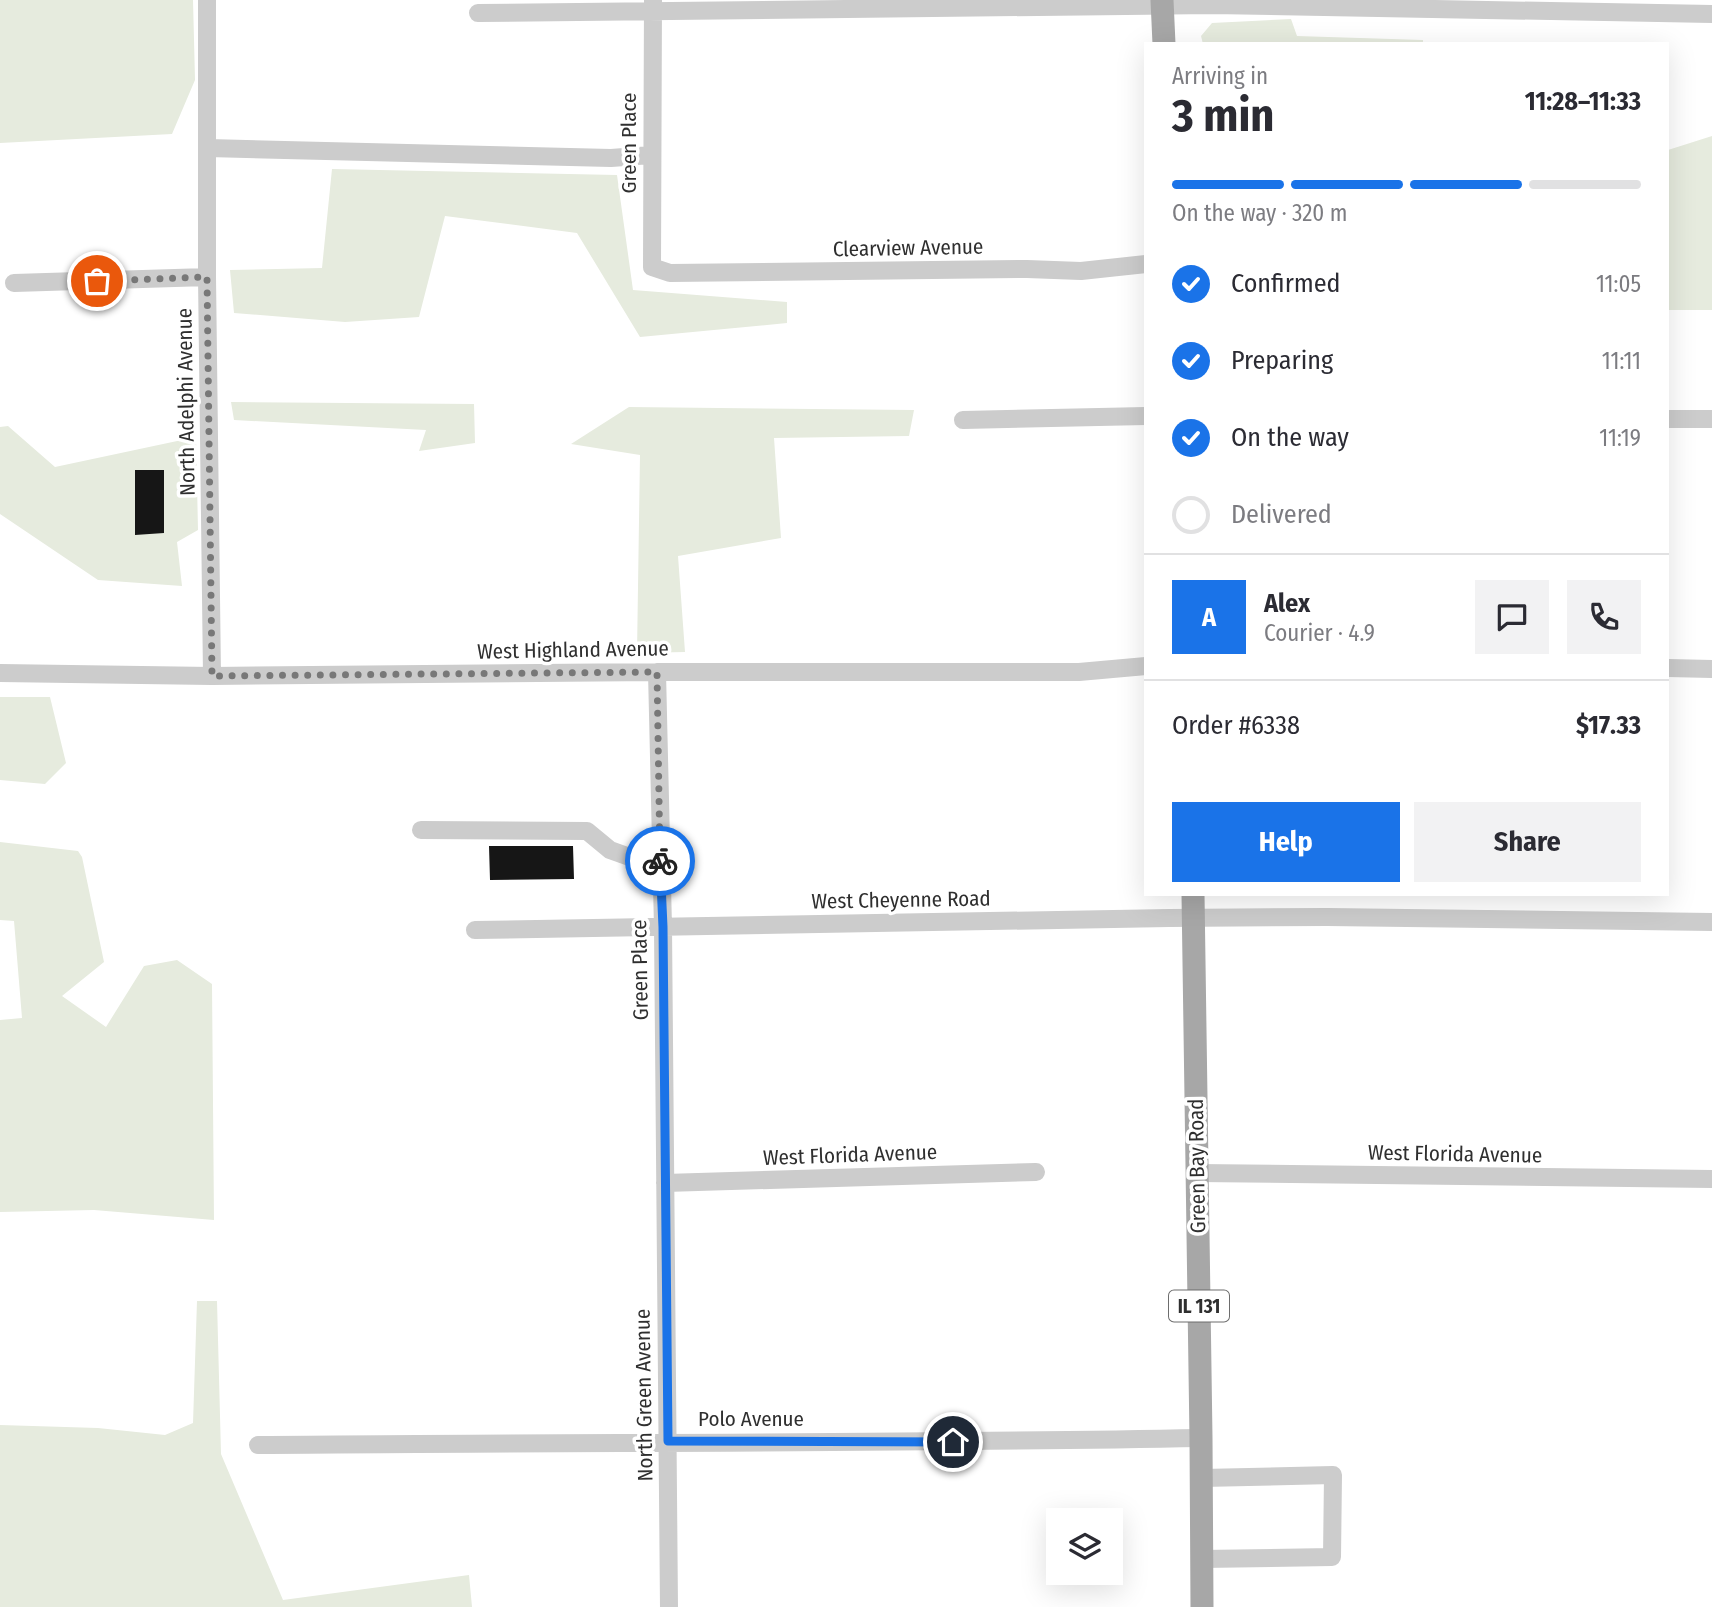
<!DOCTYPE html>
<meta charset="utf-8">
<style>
:root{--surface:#fff;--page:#f2f2f3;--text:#2b2b33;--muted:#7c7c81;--line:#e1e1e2;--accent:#1a73e8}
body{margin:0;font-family:"Fira Sans Condensed",sans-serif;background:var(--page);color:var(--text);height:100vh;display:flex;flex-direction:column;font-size:26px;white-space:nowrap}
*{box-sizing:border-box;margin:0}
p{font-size:23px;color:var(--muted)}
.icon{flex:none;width:38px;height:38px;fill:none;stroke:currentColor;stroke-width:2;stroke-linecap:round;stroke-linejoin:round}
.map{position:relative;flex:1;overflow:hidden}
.drawer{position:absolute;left:1144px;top:42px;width:525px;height:854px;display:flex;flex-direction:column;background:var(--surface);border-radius:0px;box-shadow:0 7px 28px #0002}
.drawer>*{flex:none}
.buttons{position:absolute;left:1046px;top:1508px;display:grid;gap:14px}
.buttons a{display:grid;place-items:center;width:77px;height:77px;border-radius:0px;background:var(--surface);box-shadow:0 7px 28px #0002;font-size:35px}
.pin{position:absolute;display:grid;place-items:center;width:60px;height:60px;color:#fff;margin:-30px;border:4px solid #fff;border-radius:50%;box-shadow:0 2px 7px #0007}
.courier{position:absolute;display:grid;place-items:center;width:70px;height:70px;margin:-35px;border:5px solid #1a73e8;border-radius:50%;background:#fff;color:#222;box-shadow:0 2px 9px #0007}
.head em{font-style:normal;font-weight:700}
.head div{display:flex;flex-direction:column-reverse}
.head{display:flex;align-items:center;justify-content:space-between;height:119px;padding:0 28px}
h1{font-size:46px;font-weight:700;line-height:52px}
.bar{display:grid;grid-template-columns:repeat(4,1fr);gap:10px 7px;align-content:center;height:84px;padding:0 28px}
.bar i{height:9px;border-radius:5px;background:var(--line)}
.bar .active{background:var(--accent)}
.bar p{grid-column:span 4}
.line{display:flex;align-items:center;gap:18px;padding:0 28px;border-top:2px solid var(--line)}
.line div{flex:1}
.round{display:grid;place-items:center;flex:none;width:74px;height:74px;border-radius:0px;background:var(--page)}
ol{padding:0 28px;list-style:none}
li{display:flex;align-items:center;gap:21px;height:77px}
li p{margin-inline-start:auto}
li .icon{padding:7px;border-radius:50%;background:var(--accent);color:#fff;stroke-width:4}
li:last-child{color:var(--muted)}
li i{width:38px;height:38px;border:4px solid var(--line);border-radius:50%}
.primary-button{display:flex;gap:14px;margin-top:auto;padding:14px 28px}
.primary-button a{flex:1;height:80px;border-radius:0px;background:var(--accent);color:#fff;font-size:28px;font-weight:700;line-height:80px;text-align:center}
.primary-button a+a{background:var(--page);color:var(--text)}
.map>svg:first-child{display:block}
</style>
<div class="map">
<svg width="1712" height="1607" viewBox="0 0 1712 1607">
<rect width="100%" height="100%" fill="#fff"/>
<path fill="#e6ebde" d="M0,0H193L195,80L172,134L0,143Z
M1291,19L1297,36L1423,40V44H1203L1201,36L1212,23Z
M1712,136V310H1668V150Z
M332,169L617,175L633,290L787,302V323L640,337L577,233L445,216L419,317L345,322L234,313L230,270L322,268Z
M231,402L474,404L475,443L419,451L426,430L234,420Z
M629,407L914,410L909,436L774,438L781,538L678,556L685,652L637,653L640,455L571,444Z
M8,426L55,467L196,437L198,530L177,542L182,586L98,580L0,514V427Z
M0,697H50L66,763L45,784L0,780Z
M0,842L78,851L82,857L104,962L62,996L106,1027L144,966L177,960L212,984L214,1220L94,1210L0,1212V1020L22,1018L14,921L0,920Z
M197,1301H217L221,1454L283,1600L469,1575L472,1607H0V1425L98,1428L165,1435L193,1423Z"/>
<path fill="#161616" d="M135,470H164V533L135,535Z
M489,846H573L574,879L490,880Z"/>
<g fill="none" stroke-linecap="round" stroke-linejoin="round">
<path stroke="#ccc" stroke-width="18" d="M207,0V277L212,676
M653,0L652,267L670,273L1027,269L1081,271L1146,264
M478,13L1213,5L1712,14
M208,148L611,158L651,155
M14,283L207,277
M1668,419H1712
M963,420L1146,416
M1668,668L1712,669
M657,672L663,927L669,1607
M0,673L212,676L657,672H1079L1146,666
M421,830L587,831L610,850L638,860L660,862
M475,930L1169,918L1327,917L1712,922
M1197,1173L1712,1179
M665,1183L1036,1172
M258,1445C573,1442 887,1444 1201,1438
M1202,1478L1333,1475L1332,1557L1202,1559"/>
<path stroke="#a7a7a7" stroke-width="23" d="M1162,0L1164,44
M1193,894L1201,1438L1202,1607"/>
</g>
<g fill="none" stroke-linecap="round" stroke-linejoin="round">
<path stroke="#787878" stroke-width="7" stroke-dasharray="0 12.6" d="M97,281L207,277L212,676L657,672L660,861"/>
<path stroke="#1a73e8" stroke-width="9" d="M660,861L663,927L668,1441L953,1442"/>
</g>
<g text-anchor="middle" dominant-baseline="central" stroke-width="7" stroke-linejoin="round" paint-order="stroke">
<rect fill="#fff" stroke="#6d6d6d" stroke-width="2" x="1169" y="1290.5" width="60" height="31" rx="5"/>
<g font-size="19" font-weight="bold" fill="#2f2f2f">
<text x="1199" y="1306">IL 131</text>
</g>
<g font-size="21" fill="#2f2f2f" stroke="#fff">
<text transform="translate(629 143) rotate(-90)">Green Place</text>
<text transform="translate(908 248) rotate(-1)">Clearview Avenue</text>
<text transform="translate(186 402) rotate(-91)">North Adelphi Avenue</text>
<text transform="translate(573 650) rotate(-1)">West Highland Avenue</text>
<text transform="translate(901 900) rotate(-1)">West Cheyenne Road</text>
<text transform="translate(640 970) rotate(-91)">Green Place</text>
<text transform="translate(1455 1154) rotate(1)">West Florida Avenue</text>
<text transform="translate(850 1155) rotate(-2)">West Florida Avenue</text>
<text transform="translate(1197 1166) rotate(-91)">Green Bay Road</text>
<text transform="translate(644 1395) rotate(-91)">North Green Avenue</text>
<text x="751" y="1419">Polo Avenue</text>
</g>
</g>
</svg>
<div class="buttons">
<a><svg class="icon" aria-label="layers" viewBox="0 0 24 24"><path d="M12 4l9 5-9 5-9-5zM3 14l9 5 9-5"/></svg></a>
</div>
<div class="pin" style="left:97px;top:281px;background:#ea580c"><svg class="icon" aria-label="bag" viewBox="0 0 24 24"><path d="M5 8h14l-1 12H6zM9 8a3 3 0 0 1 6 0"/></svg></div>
<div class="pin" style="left:953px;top:1442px;background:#1f2937"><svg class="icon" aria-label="home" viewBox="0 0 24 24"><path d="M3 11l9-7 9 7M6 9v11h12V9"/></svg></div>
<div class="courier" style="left:660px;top:861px"><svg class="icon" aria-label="bike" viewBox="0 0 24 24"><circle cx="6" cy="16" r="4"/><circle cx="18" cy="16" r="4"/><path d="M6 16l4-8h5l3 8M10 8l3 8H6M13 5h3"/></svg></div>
<section class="drawer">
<div class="head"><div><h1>3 min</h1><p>Arriving in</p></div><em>11:28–11:33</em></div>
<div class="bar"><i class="active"></i><i class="active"></i><i class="active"></i><i></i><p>On the way · 320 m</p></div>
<ol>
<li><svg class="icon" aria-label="check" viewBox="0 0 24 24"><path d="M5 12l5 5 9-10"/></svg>Confirmed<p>11:05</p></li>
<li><svg class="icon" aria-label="check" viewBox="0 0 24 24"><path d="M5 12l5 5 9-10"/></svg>Preparing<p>11:11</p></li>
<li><svg class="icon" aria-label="check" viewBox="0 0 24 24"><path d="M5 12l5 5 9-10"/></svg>On the way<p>11:19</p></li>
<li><i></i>Delivered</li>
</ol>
<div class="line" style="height:126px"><b class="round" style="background:var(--accent);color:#fff">A</b><div><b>Alex</b><p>Courier · 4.9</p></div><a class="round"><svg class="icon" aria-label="chat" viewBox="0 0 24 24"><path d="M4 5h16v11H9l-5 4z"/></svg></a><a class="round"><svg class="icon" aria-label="phone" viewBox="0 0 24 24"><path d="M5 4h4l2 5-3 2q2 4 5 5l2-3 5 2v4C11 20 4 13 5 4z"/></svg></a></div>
<div class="line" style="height:91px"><div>Order #6338</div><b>$17.33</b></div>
<div class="primary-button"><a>Help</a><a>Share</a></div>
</section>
</div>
